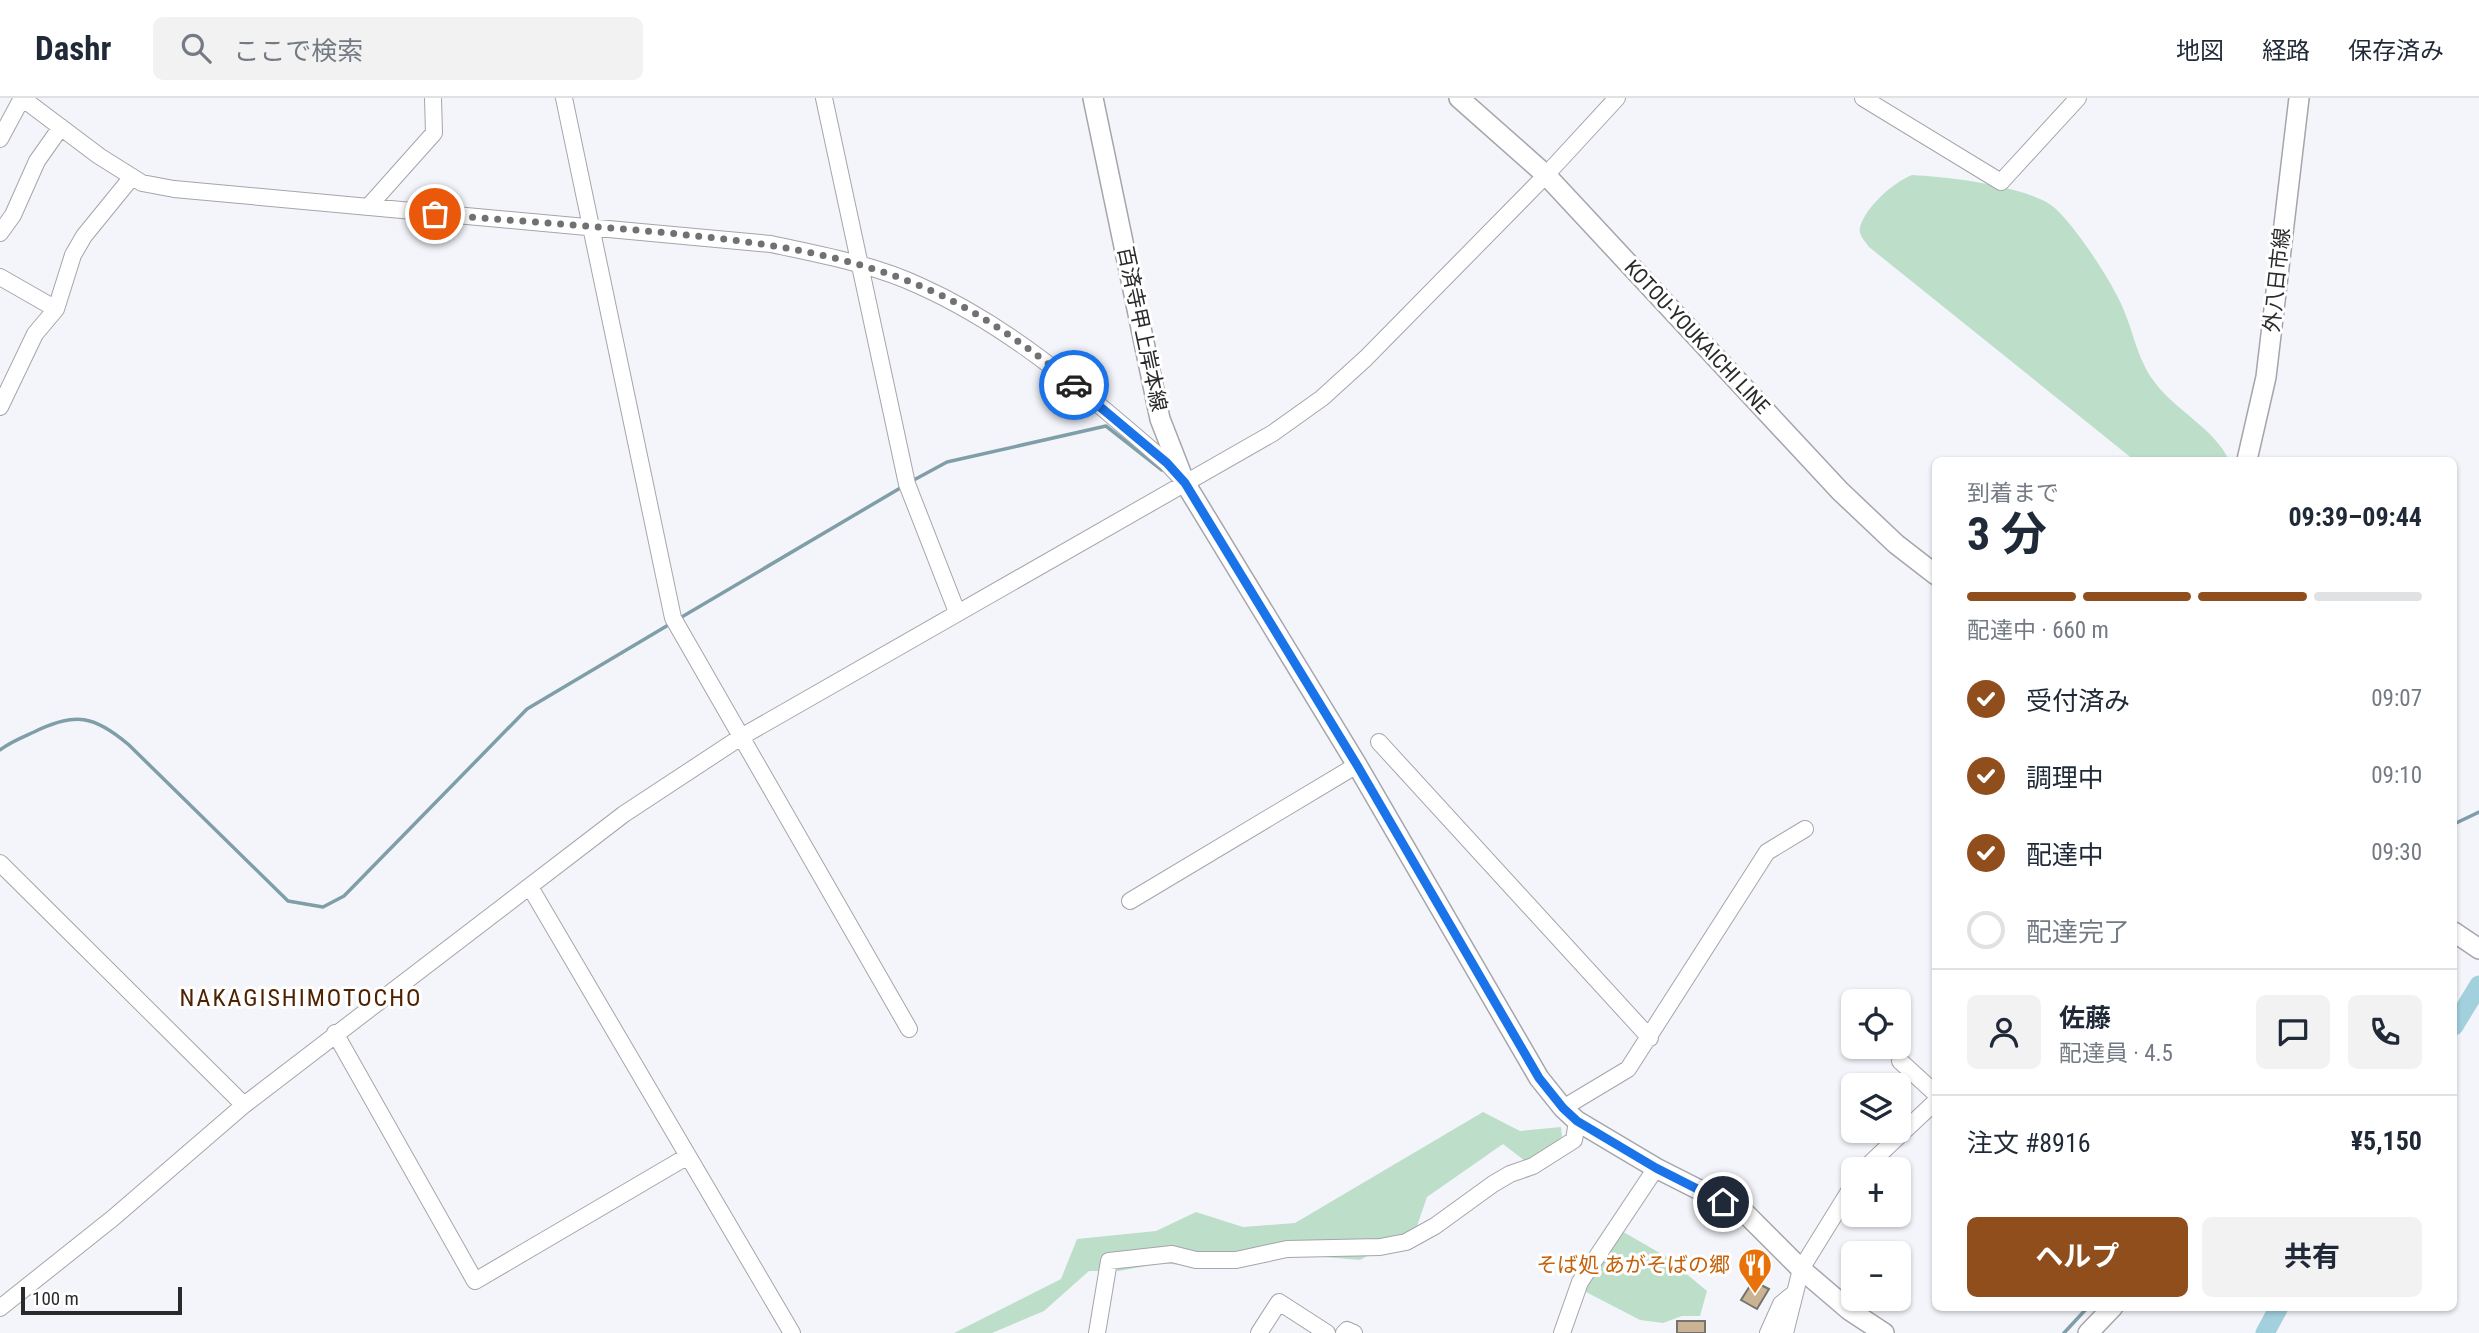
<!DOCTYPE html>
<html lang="ja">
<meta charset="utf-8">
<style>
:root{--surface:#fff;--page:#f2f2f3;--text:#1f2937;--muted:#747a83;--line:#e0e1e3;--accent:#904e1d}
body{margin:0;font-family:"Roboto Condensed","Noto Sans JP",sans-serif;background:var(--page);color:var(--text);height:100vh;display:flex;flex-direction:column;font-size:26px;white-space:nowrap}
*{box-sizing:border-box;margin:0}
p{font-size:23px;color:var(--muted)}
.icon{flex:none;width:38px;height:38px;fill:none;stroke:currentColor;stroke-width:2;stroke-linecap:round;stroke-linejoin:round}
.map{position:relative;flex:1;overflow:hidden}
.details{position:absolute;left:1932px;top:359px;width:525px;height:854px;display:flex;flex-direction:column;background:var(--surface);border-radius:10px;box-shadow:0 2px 5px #0004}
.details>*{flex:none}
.buttons{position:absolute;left:1841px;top:891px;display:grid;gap:14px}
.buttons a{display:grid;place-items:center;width:70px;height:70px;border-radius:10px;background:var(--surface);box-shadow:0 2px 5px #0004;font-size:35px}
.scale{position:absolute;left:21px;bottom:18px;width:161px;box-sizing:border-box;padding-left:7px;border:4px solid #2a2a2c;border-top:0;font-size:19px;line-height:24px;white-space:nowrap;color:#2a2a2c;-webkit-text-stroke:5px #fff;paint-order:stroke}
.pin{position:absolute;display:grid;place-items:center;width:60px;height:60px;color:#fff;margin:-30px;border:4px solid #fff;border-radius:50%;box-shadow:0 2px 7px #0007}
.courier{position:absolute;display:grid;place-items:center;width:70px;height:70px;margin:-35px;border:5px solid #1a73e8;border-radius:50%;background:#fff;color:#222;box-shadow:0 2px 9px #0007}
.head em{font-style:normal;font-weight:700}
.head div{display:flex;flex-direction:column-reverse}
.head{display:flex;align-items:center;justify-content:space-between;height:119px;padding:0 35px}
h1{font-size:46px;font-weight:700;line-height:52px}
.bar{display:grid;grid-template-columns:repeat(4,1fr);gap:10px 7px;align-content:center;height:84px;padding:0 35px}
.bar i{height:9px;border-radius:5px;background:var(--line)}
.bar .selected{background:var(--accent)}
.bar p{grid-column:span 4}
.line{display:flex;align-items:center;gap:18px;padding:0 35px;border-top:2px solid var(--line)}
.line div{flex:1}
.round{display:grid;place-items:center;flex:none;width:74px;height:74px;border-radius:10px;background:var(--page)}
ol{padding:0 35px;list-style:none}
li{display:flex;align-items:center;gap:21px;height:77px}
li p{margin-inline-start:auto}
li .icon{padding:7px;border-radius:50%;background:var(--accent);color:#fff;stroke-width:4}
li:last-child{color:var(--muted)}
li i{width:38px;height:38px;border:4px solid var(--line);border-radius:50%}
.cta{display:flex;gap:14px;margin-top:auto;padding:14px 35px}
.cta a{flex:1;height:80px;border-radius:10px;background:var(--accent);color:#fff;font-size:28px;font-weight:700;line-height:80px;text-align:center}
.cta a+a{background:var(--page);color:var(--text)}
header{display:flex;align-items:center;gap:42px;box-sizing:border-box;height:98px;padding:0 35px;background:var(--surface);border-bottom:2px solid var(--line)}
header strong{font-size:33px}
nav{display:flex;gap:38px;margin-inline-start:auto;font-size:24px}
.search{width:490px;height:63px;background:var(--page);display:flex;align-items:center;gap:18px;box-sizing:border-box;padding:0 24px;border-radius:10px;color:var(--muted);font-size:26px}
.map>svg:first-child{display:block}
</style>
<header>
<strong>Dashr</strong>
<div class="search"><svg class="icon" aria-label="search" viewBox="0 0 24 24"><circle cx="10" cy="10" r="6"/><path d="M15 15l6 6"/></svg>ここで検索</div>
<nav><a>地図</a><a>経路</a><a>保存済み</a></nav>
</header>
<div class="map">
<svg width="2479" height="1235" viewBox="0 0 2479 1235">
<rect width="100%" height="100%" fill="#f4f5fb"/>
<path fill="#bddfca" d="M1912,77C1949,79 2016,87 2048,105C2069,117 2112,184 2122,208C2133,232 2137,260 2153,282C2174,312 2213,329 2229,362H2134L1869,149C1865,143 1858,137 1860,129C1866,108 1894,84 1912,77Z
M1483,1014L1520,1033L1561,1029L1562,1039L1536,1061L1525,1063L1503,1046L1427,1099L1416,1131L1360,1162L1312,1158L1274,1159L1220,1171L1162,1165L1119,1173H1089L1044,1213L992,1235H954L1061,1181L1077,1141L1156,1133L1196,1114L1243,1129L1295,1125Z
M1620,1132L1665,1158L1707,1193L1700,1218H1682L1663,1225L1640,1222L1586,1194L1583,1186Z"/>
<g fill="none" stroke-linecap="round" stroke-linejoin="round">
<path stroke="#7f9ea8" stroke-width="3.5" d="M912,383L947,364L1106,328L1162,372
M680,520L902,389
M0,652C10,644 23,639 34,634C75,614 94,617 129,647L288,803L323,809L344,798L527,611L670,526
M2454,726L2479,714
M2064,1235L2088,1209"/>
<path stroke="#a3d0dd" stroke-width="19" d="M2454,928L2479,887
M2265,1235L2279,1209"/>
</g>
<path fill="#cab393" stroke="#76726d" stroke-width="2" d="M1753,1183L1769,1191L1757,1211L1741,1202Z
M1677,1223H1705V1235H1677Z"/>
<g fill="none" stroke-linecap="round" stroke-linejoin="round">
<g stroke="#a5a5ab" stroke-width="18">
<path id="minor" d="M22,0L99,58L142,85L174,91L771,146C821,157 873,166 920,188C1014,230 1090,299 1167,365L1181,380
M564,0L673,520L909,931
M824,0L907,386L957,514
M1863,0L2001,84L2078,0
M0,41L22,0
M368,109L434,35L433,0
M0,135L13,117L37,63L61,29
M0,179L56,211
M0,309L35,236L56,211L73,157L84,138L132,79
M1379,644L1650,940
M0,765L244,1007
M530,789L792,1235
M1130,803L1357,667
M335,935L475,1183L688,1058
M1900,963L1936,996
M1563,1010L1628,971L1767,754L1805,731
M1864,1071L1936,1003
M0,1210L113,1120L244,1007L624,716L741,639L1273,335L1322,300L1366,260L1546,77L1617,0
M1097,1235L1109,1163L1172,1156L1196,1162H1236L1287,1151L1380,1149L1406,1144L1435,1128L1493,1086L1510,1076L1533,1068L1574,1042L1577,1023
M1259,1235L1279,1204L1327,1235
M1344,1235L1347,1232L1354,1235
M1562,1235L1580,1184L1656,1070
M1768,1235L1781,1206L1792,1197
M1785,1235L1801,1171L1853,1087"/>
</g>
<g stroke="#a5a5ab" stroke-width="22">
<path id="major" d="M1093,0L1160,321L1185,385L1357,667L1539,980L1563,1010L1577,1023L1656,1070L1745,1115L1801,1171L1849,1212L1884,1235
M1459,0L1546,77L1840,393L1896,446L1936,477
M2247,362L2266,279L2299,0
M2454,834L2479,851
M2088,1235L2113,1209"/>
</g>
<use href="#minor" stroke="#fff" stroke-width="16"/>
<use href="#major" stroke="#fff" stroke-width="19"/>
</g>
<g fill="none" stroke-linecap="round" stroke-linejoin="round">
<path stroke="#717174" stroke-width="7" stroke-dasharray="0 12.6" d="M435,116C505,122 576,127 647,133C740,142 831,151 918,187C975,210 1028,248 1074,287"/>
<path stroke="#1a73e8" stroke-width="9" d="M1074,287L1167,365L1185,385L1357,667L1539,980L1563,1010L1577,1023L1656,1070L1723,1104"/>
</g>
<defs>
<g id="restaurant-pin" transform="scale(1.75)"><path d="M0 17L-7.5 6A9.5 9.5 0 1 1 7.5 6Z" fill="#e8710a" stroke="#fff"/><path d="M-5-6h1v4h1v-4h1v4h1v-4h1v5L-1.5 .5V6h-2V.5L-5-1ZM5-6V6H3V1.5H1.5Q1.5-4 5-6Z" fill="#fff"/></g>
</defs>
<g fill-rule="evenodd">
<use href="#restaurant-pin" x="1755" y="1167"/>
</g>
<g text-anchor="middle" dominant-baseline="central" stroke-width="6" stroke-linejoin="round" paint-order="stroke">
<g font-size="21" fill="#2a2a2c" stroke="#fff">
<text transform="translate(2277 182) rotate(-84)">外八日市線</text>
<text transform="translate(1142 231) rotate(78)">百済寺甲上岸本線</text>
<text transform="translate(1697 239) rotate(47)">KOTOU-YOUKAICHI LINE</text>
</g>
<g font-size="21" fill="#c56008" stroke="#fff" text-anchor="end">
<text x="1730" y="1167">そば処 あがそばの郷</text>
</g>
<g font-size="24" letter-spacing="2" fill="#4e2200" stroke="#fff">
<text x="301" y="900">NAKAGISHIMOTOCHO</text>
</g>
</g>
</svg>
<div class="buttons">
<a><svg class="icon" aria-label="locate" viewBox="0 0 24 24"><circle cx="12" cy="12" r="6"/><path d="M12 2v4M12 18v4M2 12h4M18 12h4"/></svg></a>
<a><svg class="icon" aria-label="layers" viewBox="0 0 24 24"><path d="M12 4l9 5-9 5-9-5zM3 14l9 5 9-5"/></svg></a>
<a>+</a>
<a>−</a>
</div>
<div class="scale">100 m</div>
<div class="pin" style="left:435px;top:116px;background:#ea580c"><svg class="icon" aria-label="bag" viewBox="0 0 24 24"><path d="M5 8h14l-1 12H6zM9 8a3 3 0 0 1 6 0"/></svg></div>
<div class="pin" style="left:1723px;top:1104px;background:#1f2937"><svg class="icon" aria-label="home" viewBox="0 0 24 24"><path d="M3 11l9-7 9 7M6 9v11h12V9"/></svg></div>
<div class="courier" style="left:1074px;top:287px"><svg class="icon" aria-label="car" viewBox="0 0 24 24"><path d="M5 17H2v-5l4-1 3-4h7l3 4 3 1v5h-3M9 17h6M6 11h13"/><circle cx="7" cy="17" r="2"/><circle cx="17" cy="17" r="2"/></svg></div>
<section class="details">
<div class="head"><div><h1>3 分</h1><p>到着まで</p></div><em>09:39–09:44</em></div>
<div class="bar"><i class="selected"></i><i class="selected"></i><i class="selected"></i><i></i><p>配達中 · 660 m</p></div>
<ol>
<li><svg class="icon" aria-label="check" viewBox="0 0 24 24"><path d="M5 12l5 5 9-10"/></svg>受付済み<p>09:07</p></li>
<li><svg class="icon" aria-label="check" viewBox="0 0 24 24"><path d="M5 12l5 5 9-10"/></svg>調理中<p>09:10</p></li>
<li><svg class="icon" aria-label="check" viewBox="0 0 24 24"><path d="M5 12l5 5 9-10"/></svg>配達中<p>09:30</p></li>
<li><i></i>配達完了</li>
</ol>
<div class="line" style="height:126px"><a class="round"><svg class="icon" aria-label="person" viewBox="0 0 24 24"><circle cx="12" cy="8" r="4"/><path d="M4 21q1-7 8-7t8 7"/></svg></a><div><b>佐藤</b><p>配達員 · 4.5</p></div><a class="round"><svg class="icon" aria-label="chat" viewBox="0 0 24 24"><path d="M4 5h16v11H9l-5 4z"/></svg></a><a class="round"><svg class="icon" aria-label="phone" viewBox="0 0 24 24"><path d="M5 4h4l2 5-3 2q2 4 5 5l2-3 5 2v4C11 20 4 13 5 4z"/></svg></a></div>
<div class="line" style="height:91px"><div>注文 #8916</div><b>¥5,150</b></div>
<div class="cta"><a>ヘルプ</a><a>共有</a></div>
</section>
</div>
